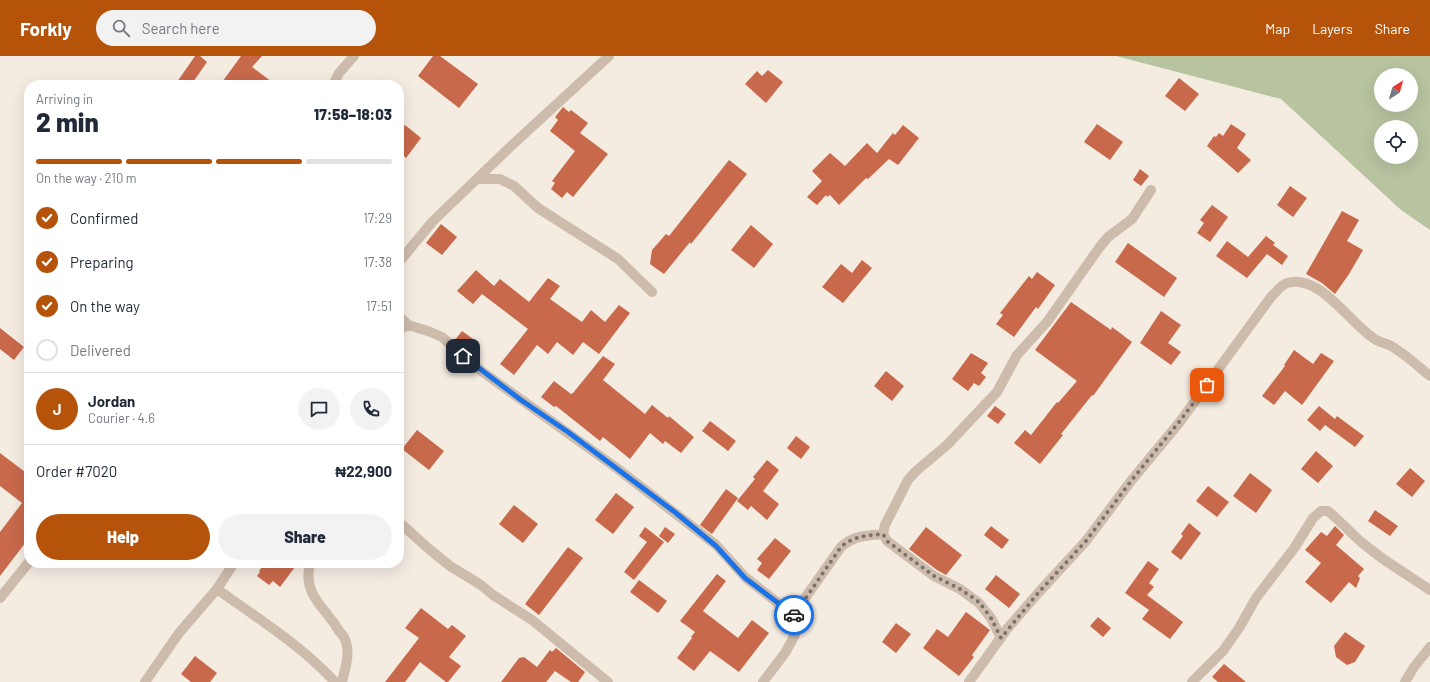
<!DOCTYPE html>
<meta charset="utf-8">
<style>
:root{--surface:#fff;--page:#f2f2f3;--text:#1f2937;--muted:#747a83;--line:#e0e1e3;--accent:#b45309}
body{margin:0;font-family:Barlow,sans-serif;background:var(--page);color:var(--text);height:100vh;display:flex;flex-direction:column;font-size:15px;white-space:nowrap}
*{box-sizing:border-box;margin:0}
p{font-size:13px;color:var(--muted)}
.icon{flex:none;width:22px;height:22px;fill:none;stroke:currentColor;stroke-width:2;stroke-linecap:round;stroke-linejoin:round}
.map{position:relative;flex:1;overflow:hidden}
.panel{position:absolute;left:24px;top:24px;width:380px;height:488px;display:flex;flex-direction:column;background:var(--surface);border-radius:16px;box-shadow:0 4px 16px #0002}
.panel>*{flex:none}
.needle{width:26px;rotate:37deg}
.controls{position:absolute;left:1374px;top:12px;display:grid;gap:8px}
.controls a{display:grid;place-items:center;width:44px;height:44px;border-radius:50%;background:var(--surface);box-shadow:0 4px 16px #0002;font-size:20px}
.pin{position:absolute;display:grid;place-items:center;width:34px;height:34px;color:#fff;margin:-17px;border-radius:8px;box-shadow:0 2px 6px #0006}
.courier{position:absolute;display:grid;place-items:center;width:40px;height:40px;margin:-20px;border:3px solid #1a73e8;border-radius:50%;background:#fff;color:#222;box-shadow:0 1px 5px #0007}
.head em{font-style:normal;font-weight:800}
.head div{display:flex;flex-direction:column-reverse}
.head{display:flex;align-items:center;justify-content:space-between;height:68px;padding:0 12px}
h1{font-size:26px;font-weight:800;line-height:30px}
.bar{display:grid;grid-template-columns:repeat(4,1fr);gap:6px 4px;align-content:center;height:48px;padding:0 12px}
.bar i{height:5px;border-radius:3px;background:var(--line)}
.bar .current{background:var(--accent)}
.bar p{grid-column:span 4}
.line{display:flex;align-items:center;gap:10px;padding:0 12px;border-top:1px solid var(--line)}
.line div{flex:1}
.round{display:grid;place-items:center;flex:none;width:42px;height:42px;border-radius:21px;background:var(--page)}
ol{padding:0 12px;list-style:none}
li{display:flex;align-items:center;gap:12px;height:44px}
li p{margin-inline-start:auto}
li .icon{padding:4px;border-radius:50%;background:var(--accent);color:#fff;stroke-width:4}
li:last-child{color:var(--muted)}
li i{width:22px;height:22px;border:2px solid var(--line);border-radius:50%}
.primary-button{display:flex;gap:8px;margin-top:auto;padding:8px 12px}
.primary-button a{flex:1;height:46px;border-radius:24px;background:var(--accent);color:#fff;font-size:16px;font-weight:800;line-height:46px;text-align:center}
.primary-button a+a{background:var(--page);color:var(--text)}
header{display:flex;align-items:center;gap:24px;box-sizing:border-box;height:56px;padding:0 20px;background:var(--accent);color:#fff}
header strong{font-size:19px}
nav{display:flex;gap:22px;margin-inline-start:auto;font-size:14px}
.search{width:280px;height:36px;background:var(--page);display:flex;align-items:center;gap:10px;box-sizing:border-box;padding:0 14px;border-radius:22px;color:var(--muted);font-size:15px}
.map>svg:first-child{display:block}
</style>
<header>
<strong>Forkly</strong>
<div class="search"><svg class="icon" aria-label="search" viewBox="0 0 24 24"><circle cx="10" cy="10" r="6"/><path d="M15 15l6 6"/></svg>Search here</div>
<nav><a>Map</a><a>Layers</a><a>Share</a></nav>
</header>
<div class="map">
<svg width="1430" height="626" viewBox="0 0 1430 626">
<rect width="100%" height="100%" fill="#f4ebe1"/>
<path fill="#b8c4a0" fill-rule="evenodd" d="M1116,0H1430V174L1401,154L1281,43ZM1381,19H1411V49H1381ZM1381,71H1411V101H1381Z"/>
<path fill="#c8694b" d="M195,0H200L207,6L191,29H175Z
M241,0H262L252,11L276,29H220Z
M433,0H440L478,28L459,52L418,20Z
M768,14L783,26L766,47L745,28L757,15L762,20Z
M1179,22L1199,38L1185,55L1165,40Z
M563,51L569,56L571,54L588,67L580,77L608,98L573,141L567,136L562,142L551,133L555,127L552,125L575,95L550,75L558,64L555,61Z
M1097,68L1123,86L1110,104L1084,86Z
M1231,68L1246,78L1237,92L1251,104L1238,117L1207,90L1214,80L1216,81L1219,77L1223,80Z
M405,69L421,82L406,102L399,96V76Z
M903,69L919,82L898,109L889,103L868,123L866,122L839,149L830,139L827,141L826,139L817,149L807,141L822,125L812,115L830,97L845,110L867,87L877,97L893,77L895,79Z
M729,104L747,118L691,188L690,186L664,218L650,208L652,194L666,178L669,180Z
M1140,113L1149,120L1141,130L1133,124Z
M1290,130L1307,142L1293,161L1277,149Z
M1212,149L1228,161L1210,186L1197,177L1204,167L1200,164Z
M1342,155L1359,164L1347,185L1363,194L1349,218L1335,238L1322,227L1306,218Z
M441,168L457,181L442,199L426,187Z
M751,169L773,188L754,212L731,194Z
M1266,180L1275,187L1273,189L1288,200L1282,209L1267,198L1247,222L1216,200L1227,185L1248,201Z
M1128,187L1177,222L1164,241L1115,206Z
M862,204L872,212L843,247L822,231L841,208L852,217Z
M476,214L494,230L500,223L529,246L548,222L560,230L550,243L582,266L591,254L605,266L619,249L630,257L599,298L583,286L573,299L557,286L548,298L537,289L514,319L500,308L528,273L482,238L473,248L457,235Z
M1037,216L1055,229L1038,253L1036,251L1014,281L996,268L1003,259L1000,257L1029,220L1032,223Z
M1071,246L1111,274L1112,271L1132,286L1093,340L1092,339L1061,378L1063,379L1040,408L1014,387L1025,374L1031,379L1057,346L1058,347L1077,325L1035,294Z
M1161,255L1181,269L1168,287L1181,296L1171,309L1140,287Z
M0,272L24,291L14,304L0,293Z
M462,275L477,286L469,297L455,284Z
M1294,294L1313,308L1321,297L1334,305L1302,349L1285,335L1274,349L1262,340L1285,310L1284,309Z
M971,297L988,307L981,317L986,321L979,330L974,327L968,335L952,323Z
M603,300L615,308L603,324L645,358L652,349L668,362L669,360L694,381L681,397L665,385L663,388L650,377L630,403L603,381L600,385L556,350L554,351L541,341L554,325L571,338L573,337Z
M886,315L904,330L892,345L874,330Z
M995,350L1006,358L998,368L987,360Z
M1319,350L1335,363L1337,360L1364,380L1355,391L1325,369L1320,375L1307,364Z
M710,365L736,385L728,395L702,375Z
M417,374L444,395L429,414L402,393Z
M796,380L810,391L801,403L787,392Z
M1316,395L1333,410L1318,427L1301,413Z
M0,397L29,419V482L0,520V476L22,447L0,430Z
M767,404L779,414L763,435L779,448L767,464L751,450L748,454L737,445L755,423L753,421Z
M1410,412L1425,425L1412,441L1396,428Z
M1250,417L1272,434L1256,457L1233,440Z
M1208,430L1229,446L1217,461L1196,445Z
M726,433L738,442L712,478L700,469Z
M616,437L634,451L613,478L595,464Z
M514,449L538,468L523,487L499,468Z
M1375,454L1398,470L1390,480L1368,465Z
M1189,467L1201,477L1181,504L1171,496L1183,480L1181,478Z
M991,470L1009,484L1002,493L984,479Z
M1335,470L1344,479L1336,489L1364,513L1358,520L1360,522L1356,532L1349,526L1331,547L1305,526L1321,507L1305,494L1321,476L1327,480Z
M645,471L664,486L634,524L624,516L647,486L639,480Z
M665,471L675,478L668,487L659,480Z
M926,471L962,499L946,519L937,514L909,493Z
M775,482L791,495L769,523L757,514L762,507L757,503Z
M568,491L583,502L539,559L525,548Z
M1148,505L1159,513L1149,527L1154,531L1147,539L1183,566L1170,583L1142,563L1149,554L1125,537Z
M265,507H298L280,531L273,525L269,529L257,520L260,516L259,515Z
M717,518L726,525L703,555L738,582L752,564L769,577L739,616L710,595L694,615L677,602L692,582L691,581L695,576L680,565Z
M996,519L1020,538L1009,552L985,533Z
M639,524L667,545L658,557L630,536Z
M421,552L448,573L452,569L466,580L449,601L461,610L448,626H446L420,606L405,626H385L419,582L405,572Z
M966,556L990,574L972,599L974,601L959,620L923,592L937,573L948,581Z
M1098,561L1111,572L1103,581L1090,570Z
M896,567L911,578L896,597L882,586Z
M1345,576L1365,590L1355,606L1347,609L1336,601L1334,590Z
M556,592L585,616L578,626H571L555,615L546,626H501L519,602L524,601L537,611L550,594L552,596Z
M195,600L217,617L210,626H191L181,618Z
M1224,608L1246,626H1218L1212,621Z"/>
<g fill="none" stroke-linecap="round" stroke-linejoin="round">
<path stroke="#cdbbac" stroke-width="10" d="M333,29L339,17L354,0
M477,123H500L514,130L538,152L618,203L652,236
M399,206L433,165L509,92L609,0
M399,260L408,269L428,275L442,281L473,309L618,413L716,489L745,521L793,559L798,569L795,579L785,597L763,626
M399,274L408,269
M399,466L429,493L450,510L481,529L493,539L532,564L608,626
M310,507C302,539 325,551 339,575C342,578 345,582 346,586C350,599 345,613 342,626
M217,533C257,562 301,589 335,626
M0,542L29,506
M793,559L841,491C854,479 867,480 883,478
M1001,582L991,562L979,547L960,533L934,520L887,485L883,478L885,469L908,424L915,416L947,389L997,336L1017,299L1047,266L1099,192L1108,181L1132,163L1151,134
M145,626L179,577L217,533L234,507
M969,626L1007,573L1039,536L1086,485L1131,425L1179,367L1271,241C1276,236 1281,229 1287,227C1319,217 1349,266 1372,281C1377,286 1385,287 1391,290C1405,298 1418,310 1430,320
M1192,626L1223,595L1239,572L1256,542L1295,491L1313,462L1321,455H1328L1336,462L1361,486L1383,503L1430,534
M1405,626L1414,611L1430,591"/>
</g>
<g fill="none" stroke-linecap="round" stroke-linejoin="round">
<path stroke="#7c716b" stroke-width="4" stroke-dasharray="0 7.2" d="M794,559L841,491C855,479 867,480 883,478L887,485L934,520L960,533L979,546L991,562L1001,582L1039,536L1086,485L1131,425L1179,366L1207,329"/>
<path stroke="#1a73e8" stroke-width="5" d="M463,300L521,344L568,376L676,457L716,490L745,522L794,559"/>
</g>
</svg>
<div class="controls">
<a><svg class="needle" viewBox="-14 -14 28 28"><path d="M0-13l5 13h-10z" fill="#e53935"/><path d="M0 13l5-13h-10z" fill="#747a83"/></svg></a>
<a><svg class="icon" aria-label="locate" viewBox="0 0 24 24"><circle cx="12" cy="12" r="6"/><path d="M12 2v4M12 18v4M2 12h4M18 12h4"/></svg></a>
</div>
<div class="pin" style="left:1207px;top:329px;background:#ea580c"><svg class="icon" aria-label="bag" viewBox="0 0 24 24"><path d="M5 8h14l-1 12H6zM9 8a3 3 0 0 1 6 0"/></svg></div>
<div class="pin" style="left:463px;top:300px;background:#1f2937"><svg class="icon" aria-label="home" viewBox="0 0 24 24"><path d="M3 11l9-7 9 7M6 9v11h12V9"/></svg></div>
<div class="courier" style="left:794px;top:559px"><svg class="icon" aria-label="car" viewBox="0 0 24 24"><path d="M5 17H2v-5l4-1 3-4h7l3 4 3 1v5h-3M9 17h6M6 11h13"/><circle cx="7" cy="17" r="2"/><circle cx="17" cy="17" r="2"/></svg></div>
<section class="panel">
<div class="head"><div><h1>2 min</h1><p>Arriving in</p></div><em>17:58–18:03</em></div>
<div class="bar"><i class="current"></i><i class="current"></i><i class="current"></i><i></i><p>On the way · 210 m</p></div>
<ol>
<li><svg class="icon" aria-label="check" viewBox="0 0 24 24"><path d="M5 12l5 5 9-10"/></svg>Confirmed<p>17:29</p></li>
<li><svg class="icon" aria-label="check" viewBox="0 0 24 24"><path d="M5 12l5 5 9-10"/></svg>Preparing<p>17:38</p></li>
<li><svg class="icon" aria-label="check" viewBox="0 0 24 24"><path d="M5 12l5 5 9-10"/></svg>On the way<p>17:51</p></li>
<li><i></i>Delivered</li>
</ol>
<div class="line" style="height:72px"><b class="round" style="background:var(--accent);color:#fff">J</b><div><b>Jordan</b><p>Courier · 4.6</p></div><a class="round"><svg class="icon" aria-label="chat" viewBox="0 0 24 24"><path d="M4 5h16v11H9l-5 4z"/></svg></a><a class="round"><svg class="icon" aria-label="phone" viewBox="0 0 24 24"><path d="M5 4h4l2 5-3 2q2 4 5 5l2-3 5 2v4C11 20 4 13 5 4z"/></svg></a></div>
<div class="line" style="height:52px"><div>Order #7020</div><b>₦22,900</b></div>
<div class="primary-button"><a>Help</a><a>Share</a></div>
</section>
</div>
